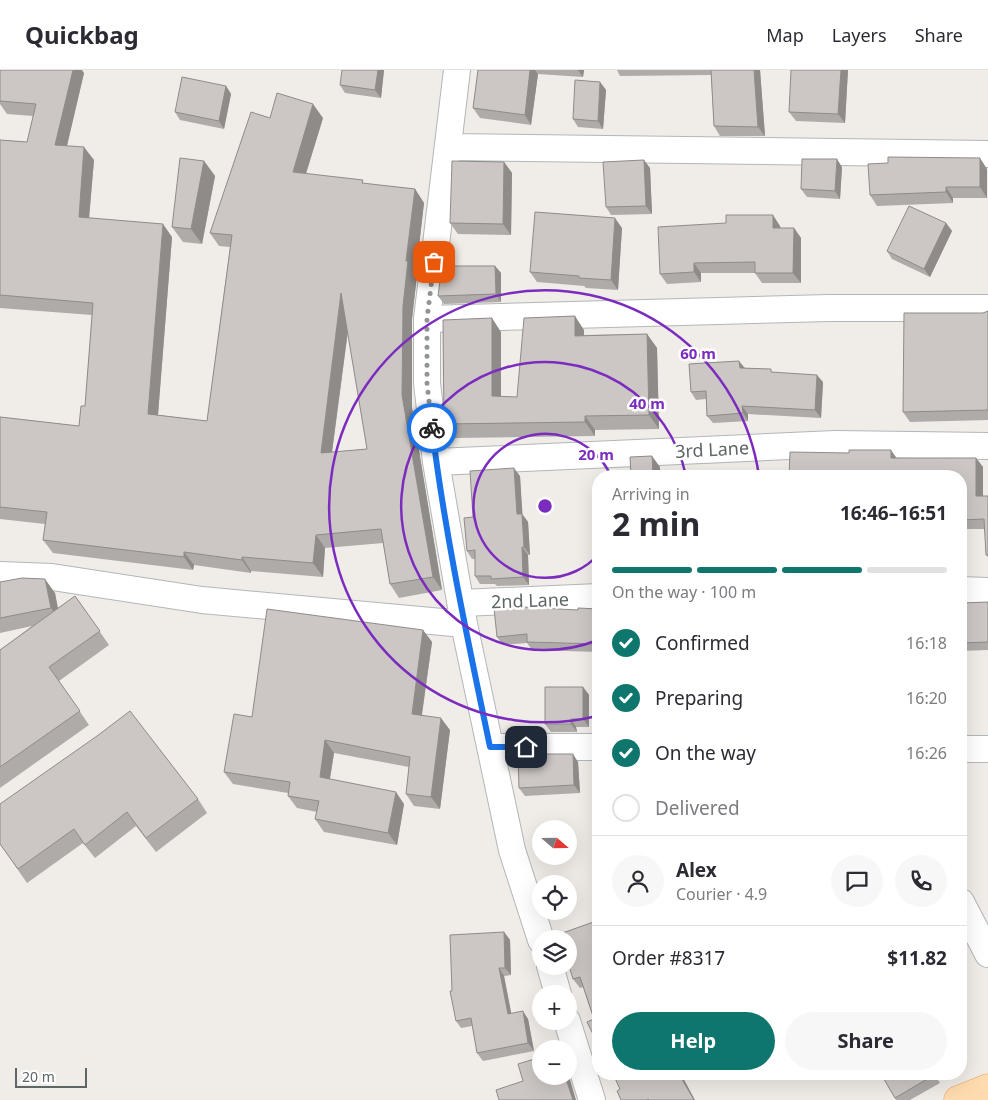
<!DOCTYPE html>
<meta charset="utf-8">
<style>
:root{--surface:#fff;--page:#f7f7f7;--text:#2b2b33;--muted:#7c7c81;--line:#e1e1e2;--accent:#0f766e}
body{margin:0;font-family:"Noto Sans",sans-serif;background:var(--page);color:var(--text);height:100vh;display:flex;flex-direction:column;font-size:19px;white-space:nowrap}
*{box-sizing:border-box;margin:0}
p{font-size:16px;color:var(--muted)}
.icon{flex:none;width:28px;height:28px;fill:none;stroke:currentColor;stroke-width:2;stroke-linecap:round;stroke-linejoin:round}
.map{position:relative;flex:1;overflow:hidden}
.sheet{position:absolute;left:592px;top:400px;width:375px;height:610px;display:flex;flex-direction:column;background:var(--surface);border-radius:20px;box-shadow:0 5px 20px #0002}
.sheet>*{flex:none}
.needle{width:32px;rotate:110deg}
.fabs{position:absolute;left:532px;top:750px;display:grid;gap:10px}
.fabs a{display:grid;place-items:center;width:45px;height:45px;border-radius:50%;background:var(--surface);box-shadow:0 5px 20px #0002;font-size:25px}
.scale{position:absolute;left:15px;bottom:12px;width:72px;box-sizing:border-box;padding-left:5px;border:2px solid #5e6567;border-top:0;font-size:14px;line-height:18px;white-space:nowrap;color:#5e6567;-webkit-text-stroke:4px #fff;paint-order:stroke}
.pin{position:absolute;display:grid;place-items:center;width:42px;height:42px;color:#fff;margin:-21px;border-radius:10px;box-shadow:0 2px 8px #0006}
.courier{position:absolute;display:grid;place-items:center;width:50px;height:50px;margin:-25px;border:4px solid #1a73e8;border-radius:50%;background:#fff;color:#222;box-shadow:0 1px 6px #0007}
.overview em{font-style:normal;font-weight:700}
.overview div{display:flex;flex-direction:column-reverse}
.overview{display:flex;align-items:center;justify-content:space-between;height:85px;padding:0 20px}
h1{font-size:32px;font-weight:700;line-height:38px}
.bar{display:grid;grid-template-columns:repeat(4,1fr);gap:8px 5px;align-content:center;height:60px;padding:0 20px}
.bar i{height:6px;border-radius:4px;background:var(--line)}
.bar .current{background:var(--accent)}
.bar p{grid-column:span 4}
.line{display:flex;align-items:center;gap:12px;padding:0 20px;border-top:1px solid var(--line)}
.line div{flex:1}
.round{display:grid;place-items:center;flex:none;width:52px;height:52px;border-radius:26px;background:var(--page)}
ol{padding:0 20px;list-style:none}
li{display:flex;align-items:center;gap:15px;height:55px}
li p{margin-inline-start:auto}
li .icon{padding:5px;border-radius:50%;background:var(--accent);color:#fff;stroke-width:4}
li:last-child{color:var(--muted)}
li i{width:28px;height:28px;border:2px solid var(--line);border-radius:50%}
.primary-button{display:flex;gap:10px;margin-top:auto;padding:10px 20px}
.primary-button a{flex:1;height:58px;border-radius:30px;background:var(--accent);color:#fff;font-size:20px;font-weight:700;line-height:58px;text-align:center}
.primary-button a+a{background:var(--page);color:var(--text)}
header{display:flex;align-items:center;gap:30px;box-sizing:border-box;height:70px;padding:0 25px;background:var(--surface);border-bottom:1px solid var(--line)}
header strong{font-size:24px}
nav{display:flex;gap:28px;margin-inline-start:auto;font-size:18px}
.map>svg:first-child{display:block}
</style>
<header>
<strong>Quickbag</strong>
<nav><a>Map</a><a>Layers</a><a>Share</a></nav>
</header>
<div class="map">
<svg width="988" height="1030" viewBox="0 0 988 1030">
<rect width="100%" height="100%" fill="#f0ece7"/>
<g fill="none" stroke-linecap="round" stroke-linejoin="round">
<g stroke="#b2b7b9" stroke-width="28">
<path id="minor" d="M457,0L427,249V313L436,392L464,554L512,780L541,870
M449,77L988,84
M427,249L829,238H988
M436,392L835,374L988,376
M0,505L52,507L202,530L464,554
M961,520L988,521
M461,533L599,527
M490,677H599
M961,679H988
M961,832L988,884
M550,896L558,924
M567,951L592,1030"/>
</g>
<g stroke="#f1a060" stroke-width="29">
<path id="primary" d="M958,1030L988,1018"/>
</g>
<use href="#minor" stroke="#fff" stroke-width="26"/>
<use href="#primary" stroke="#fedbae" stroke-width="28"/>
</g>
<path fill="#afaba9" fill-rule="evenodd" d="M0,0L84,3L67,76L94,90L89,148L172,167L158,345L207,351L230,177L219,176L210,163L270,48H323L306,104L365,114L415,119L424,133L416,202L417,205L412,249V338L442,520L399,528L390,514L383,473L325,478L323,507L251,501V503L194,495L193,500L53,483L43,470L45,454L0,449V347L79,356L85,336L92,245L0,238V70L27,72L33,46L7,44L0,34ZM348,261L367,379L332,382Z
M384,0L381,28L345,23L340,15Z
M478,0H584L583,7L538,4L531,55L480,48L473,38Z
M617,0H760L765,66H720L714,56L711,5L620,6Z
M848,0L845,53L796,51L789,42Z
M600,12L606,20L603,59L578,57L573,49Z
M226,16L231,24L224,59L180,50L175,42Z
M204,91L215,106L202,174L183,172L172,157Z
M504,92L512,103L511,165L458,164L450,153Z
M842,97L840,129L807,127L801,119Z
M650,98L652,144L611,145L606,137Z
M987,99V128H953V133L877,136L870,125Z
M946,153L952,161L930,207L892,189L887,181Z
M780,156L781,158H794L801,168V213H762L755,203H701V212L667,214L660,204Z
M622,158L618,220L586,218L584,216L537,212L530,202Z
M495,196L501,203V232L444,234L438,226Z
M988,241V350L910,352L903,342L983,243Z
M584,260V265L647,264L657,278L659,359L595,360V366L454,368L444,354L501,262V327H517Z
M739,291L745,298L773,302L823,312L821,348L748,344V351L713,353L707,346L706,329L696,330L691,322Z
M897,388H976L983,397V426H988V487L986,485L985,459H961V406Z
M520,406L522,444L528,452L530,485H528L529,515L497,516L495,514H480L475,506V489H472L467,481L473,447Z
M0,512L55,523L58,538L75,526L109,575L59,611L89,655L0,718V580L32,556L0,563Z
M988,532V580L961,581V533Z
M599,539V582L532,580L527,573L503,575L497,567L578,540Z
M423,560L432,572L422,645L450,660L440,739L414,736L406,724L409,697L334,683L330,709L404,734L397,775L324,762L315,749L317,742L297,738L288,726V723L233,714L224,702L252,647Z
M583,617L589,625V657H576L577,662H551L545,654Z
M578,692L580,723L525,726L519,718Z
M198,729L207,743L156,782L136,756L95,788L83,773L27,813L0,774V734Z
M599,850L594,949L583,917L580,918L573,909Z
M504,862L510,870L511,905L504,906L511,943L528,949L534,981L483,991L477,983L472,956L461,958L456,951L452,921Z
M881,1004H934L940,1013L910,1030H896Z"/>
<path fill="#8f8b89" d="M73,0H82L84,3L64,88L55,75Z
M378,0H384L381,28L375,20Z
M530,0H535L538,4L531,55L525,45Z
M578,0H584L583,7Z
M754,0H760L765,66L758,57Z
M841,0H848L845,53L838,44Z
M600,12L606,20L603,59L598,51Z
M226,16L231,24L224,59L219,51Z
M313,34L323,48L302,116L293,102Z
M84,77L94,90L88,160L79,147Z
M980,88L987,99V128L980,117Z
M837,89L842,97L840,129L835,121Z
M644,90L650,98L652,144L646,136Z
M204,91L215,106L202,174L191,159Z
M504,92L512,103L511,165L503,154Z
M946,117L953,128V133L946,122Z
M415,119L424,133L416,202L417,205L412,249V338L442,520L433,507L402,325L403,236L406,191Z
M773,145L780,156L781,168L773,158Z
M615,148L622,158L618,220L611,210Z
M946,153L952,161L930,207L924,199Z
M163,154L172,167L157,357L148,344Z
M794,158L801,168V213L793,203Z
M694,193L701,203V212L694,202Z
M495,196L501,203V232L496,224Z
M341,223L351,237L330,397L321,383Z
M575,246L584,260V279L575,266Z
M492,248L501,262V340L492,326Z
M647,264L657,278L659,359L649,345Z
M739,291L745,299L740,298Z
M817,305L823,312L821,348L815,340Z
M742,336L748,344V351L743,343Z
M585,346L595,360V366L585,352Z
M891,380L898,390L891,388Z
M652,386L660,397V406H653Z
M976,388L983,397V436L976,426Z
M514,398L520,406L523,452L517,444Z
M522,444L528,452L530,485L524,477Z
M316,465L325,478L323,507L313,493Z
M522,477L528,485L529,515L523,507Z
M184,482L194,495L193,500L184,487Z
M242,487L251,501V503L242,490Z
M45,509L55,523L60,551L51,538Z
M423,560L432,572L420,657L412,644Z
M583,617L589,625V657L583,649Z
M441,648L450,660L440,739L431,727Z
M571,649L576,657L577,662L571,654Z
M325,670L334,683L328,720L320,707Z
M573,684L578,692L580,723L574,715Z
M396,722L404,734L397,775L388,763Z
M504,862L510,870L511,905L505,898Z
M499,898L504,906L513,952L508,944Z
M523,941L528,949L534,981L528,973Z
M679,1004H681L695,1030H694Z
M565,1006H569L576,1030H573Z"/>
<path fill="#ccc7c4" stroke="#8f8b89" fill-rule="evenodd" d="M0,0H73L55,75L84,77L79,147L163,154L148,344L207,351L232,165L210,163L251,42L270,48L277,23L313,34L293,102L363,110L362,113L415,119L406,191H408L403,236L402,325L433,507L390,514L381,459L316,465L313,493L242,487V490L184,482V487L43,470L47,442L0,437V347L79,356L81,336H85L93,233L0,225V70L27,72L36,34L0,31ZM341,223L367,379L321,383Z
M342,0H378L375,20L340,15Z
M478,0H530L525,45L473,38Z
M711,0H754L758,57L714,56Z
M791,0H841L838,44L789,42Z
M182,7L226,16L219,51L175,42Z
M575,10L600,12L598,51L573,49Z
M888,87L980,88V117H946V122L870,125L868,94L888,93Z
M180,88L204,91L191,159L172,157Z
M802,89H837L835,121L801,119Z
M644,90L646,136L606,137L603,92Z
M452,91L504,92L503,154L450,153Z
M909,136L946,153L924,199L887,181Z
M535,142L615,148L611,210L579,208V206L530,202Z
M726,145H773V158H794L793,203H755V192L694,193V202L660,204L658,157L726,153Z
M442,196H495L496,224L438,226Z
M988,241V340L903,342L904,243H983Z
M575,246V266L647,264L649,345L585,346V352L444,354L443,250L492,248V326L517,327L524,248Z
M739,291L740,298L771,299V302L817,305L815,340L742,336L743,343L707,346L706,321L691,322L689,294Z
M849,380H891V388H976V426H988V485H986L984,449L961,450V406H789L790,382L849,383Z
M652,386L653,406H631L630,387Z
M514,398L517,444H522L524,477H522L523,507L491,509V506H475V480L467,481L464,448L473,447L470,401Z
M22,508L45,509L51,538L0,548V512Z
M75,526L100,561L49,597L80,641L0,697V580Z
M988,532V572L961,573V533Z
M524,537L578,540V538L599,539V574L527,572V564L497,567L494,538Z
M267,539L423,560L412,644L441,648L431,727L406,724L410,687L325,670L320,707L396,722L388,763L315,749L319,731L288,726L290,712L224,702L234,644L252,647Z
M545,617H583V649H571V654H545Z
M130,641L198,729L146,768L127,742L85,775L74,759L18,799L0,774V734L97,666Z
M518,684H573L574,715L519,718Z
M598,712H599V749H598Z
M599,850V976L587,952L594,949L580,907L573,909L569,896V869H559L557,865Z
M504,862L505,898H499L508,944L523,941L528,973L477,983L471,948L456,951L450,921H452L450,865Z
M541,987V1006H565L573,1030H499L496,1020L523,1011L518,994Z
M613,1004H679L694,1030H649L648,1029L646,1030H621L617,1021L620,1019Z
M881,1004H933L934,1005L895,1028Z"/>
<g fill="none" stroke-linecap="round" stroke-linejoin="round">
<path stroke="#919494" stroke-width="5" stroke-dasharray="0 9" d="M432,358L427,313V249L434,192"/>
<path stroke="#1a73e8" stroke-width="6" d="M432,358C445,465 468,571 490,677H526"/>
</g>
<g fill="none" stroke="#7b2cbf" stroke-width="2.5">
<path d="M599 484A72 72 0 1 1 611 406"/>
<path d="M598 570A144 144 0 1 1 686 406"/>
<path d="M597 646A216 216 0 1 1 759 406"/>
</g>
<g text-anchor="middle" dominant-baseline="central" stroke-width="5" stroke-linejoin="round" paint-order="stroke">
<g font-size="18" fill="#5e6567" stroke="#fff">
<text transform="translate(712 379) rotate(-3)">3rd Lane</text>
<text transform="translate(530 530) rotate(-2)">2nd Lane</text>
</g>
</g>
<circle cx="545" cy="436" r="8" fill="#7b2cbf" stroke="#fff" stroke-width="2.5"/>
<g font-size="15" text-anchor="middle" font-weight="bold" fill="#7b2cbf" stroke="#fff" stroke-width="5" stroke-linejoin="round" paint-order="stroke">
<text x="698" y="289">60 m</text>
<text x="647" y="339">40 m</text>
<text x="596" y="390">20 m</text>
</g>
</svg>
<div class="fabs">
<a><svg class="needle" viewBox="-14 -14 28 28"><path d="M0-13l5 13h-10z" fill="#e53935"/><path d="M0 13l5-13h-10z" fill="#7c7c81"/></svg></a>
<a><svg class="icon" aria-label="locate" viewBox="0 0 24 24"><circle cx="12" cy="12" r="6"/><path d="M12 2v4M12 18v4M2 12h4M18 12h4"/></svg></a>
<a><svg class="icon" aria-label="layers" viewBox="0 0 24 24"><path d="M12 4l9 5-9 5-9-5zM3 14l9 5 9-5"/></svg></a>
<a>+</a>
<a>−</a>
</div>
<div class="scale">20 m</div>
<div class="pin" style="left:434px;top:192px;background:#ea580c"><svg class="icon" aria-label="bag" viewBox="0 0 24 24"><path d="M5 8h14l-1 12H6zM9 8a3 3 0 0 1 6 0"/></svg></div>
<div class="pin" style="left:526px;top:677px;background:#1f2937"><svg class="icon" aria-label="home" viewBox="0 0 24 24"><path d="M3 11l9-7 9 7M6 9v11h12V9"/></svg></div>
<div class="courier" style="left:432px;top:358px"><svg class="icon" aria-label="bike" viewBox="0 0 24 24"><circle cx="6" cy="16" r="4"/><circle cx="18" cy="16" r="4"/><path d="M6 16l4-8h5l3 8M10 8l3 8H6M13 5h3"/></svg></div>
<section class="sheet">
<div class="overview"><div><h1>2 min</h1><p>Arriving in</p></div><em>16:46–16:51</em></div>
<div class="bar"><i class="current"></i><i class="current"></i><i class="current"></i><i></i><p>On the way · 100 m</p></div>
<ol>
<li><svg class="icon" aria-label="check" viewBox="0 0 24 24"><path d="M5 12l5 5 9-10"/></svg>Confirmed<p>16:18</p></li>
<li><svg class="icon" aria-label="check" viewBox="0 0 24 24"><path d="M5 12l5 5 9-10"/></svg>Preparing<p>16:20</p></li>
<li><svg class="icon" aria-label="check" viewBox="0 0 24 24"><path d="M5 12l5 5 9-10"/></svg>On the way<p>16:26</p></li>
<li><i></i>Delivered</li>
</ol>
<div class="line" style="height:90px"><a class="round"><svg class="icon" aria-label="person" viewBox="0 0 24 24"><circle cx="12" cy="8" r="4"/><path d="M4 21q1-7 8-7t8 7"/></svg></a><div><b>Alex</b><p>Courier · 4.9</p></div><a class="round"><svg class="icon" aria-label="chat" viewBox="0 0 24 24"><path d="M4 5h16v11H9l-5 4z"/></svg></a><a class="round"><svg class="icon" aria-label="phone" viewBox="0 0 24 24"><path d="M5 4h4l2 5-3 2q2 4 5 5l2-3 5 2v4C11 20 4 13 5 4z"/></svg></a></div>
<div class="line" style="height:65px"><div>Order #8317</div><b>$11.82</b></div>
<div class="primary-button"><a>Help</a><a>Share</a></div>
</section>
</div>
